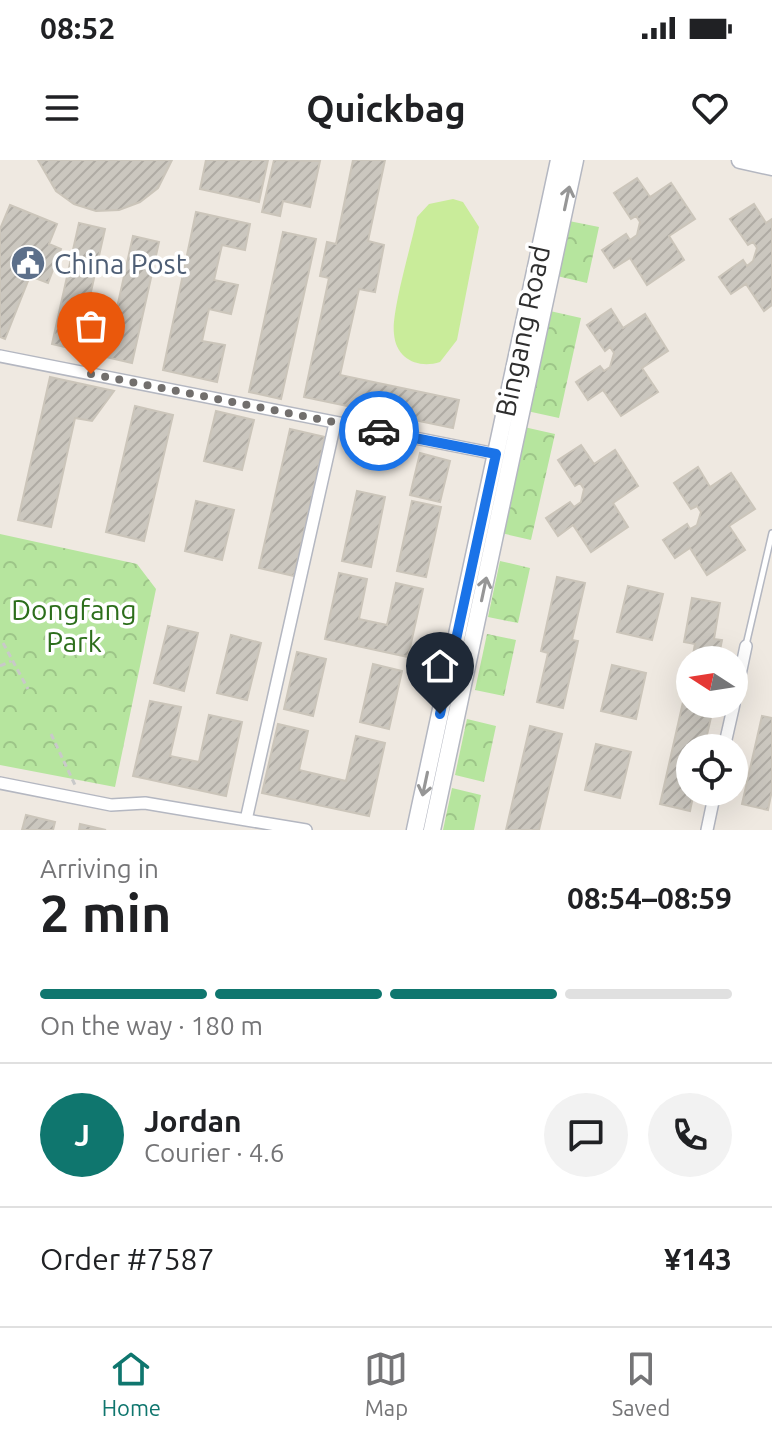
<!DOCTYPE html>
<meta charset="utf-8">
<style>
:root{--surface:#fff;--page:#f2f2f2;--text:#202124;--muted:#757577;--line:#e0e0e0;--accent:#0f766e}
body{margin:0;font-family:Ubuntu,sans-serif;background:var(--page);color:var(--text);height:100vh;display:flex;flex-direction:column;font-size:30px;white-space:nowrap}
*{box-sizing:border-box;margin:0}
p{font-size:26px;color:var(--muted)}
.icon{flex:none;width:44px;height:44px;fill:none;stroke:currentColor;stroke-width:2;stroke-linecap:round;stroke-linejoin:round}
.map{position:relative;height:670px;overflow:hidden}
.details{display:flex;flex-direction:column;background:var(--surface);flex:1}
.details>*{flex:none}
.needle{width:52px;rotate:282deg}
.tools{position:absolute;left:676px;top:486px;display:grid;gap:16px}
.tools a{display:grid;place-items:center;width:72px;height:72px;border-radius:50%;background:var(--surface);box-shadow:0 8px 32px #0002;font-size:40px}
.pin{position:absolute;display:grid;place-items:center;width:68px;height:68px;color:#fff;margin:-82px -34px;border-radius:50% 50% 50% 0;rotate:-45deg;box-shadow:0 0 8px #0007}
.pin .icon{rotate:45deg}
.courier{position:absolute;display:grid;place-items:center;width:80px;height:80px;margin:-40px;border:6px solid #1a73e8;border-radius:50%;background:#fff;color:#222;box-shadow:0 2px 10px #0007}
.overview em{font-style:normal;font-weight:700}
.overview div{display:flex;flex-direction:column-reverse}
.overview{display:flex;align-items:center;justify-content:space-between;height:136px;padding:0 40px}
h1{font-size:52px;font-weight:700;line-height:60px}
.bar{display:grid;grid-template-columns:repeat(4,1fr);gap:12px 8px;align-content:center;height:96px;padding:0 40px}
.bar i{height:10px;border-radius:6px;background:var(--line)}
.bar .selected{background:var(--accent)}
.bar p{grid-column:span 4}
.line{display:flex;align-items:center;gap:20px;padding:0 40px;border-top:2px solid var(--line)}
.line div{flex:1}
.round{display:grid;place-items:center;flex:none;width:84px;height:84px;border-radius:42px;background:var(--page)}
.status{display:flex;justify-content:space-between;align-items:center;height:56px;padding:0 40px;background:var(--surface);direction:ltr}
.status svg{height:22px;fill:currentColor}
header{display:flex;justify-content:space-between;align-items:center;height:104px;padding:0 40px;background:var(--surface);font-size:36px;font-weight:700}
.dock{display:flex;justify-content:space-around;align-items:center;height:112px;border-top:2px solid var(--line);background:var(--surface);font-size:22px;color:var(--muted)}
.dock a{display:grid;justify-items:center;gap:4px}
.dock .selected{color:var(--accent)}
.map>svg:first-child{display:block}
</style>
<div class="status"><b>08:52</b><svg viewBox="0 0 49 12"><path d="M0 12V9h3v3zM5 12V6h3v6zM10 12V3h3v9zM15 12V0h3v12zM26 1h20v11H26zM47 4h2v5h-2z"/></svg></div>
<header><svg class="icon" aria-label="menu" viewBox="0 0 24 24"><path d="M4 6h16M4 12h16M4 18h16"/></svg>Quickbag<svg class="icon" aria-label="heart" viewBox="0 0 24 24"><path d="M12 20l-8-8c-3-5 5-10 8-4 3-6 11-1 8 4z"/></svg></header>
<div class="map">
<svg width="772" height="670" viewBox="0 0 772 670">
<defs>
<pattern id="park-crowns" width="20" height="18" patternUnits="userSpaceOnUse" patternTransform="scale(2)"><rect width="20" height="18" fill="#b6e59e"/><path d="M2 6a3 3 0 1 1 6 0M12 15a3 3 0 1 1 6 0" fill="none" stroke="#9dc588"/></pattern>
<pattern id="building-hatch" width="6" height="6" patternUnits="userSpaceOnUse" patternTransform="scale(2)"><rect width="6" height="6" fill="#cbc7bf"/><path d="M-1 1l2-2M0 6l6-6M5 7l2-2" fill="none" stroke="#afaba4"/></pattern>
</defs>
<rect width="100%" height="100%" fill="#efe9e1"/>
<path fill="url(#park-crowns)" d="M569,61L599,67L587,123L557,116Z
M550,151L581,158L559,258L527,251Z
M524,267L555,274L531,380L501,373Z
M0,374L137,404L156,429L115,627L0,605Z
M500,401L530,408L518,463L488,457Z
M487,474L516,480L504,536L475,530Z
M467,559L496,566L484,622L455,615Z
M452,628L481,635L474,670H443Z"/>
<path fill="#c9ec9a" d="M453,39L463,42L479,67L457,180L440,202C418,209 396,199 394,174C391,152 412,83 417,57L429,44Z"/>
<path fill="url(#building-hatch)" stroke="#cbc5ba" stroke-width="2" d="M38,0H172L158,28L140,42L119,50L96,51L74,44L56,31Z
M206,0H268L259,42L200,29Z
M274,0L320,1L310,47L283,41L280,56L262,52Z
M353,0H385L368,81L384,85L375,132L359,129L340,215L459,240L453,268L304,237L329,118L320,116L327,82L336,84Z
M637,18L650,37L671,23L695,59L669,76L684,100L647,125L630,98L614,108L602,90L626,74L630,80L637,75L640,62L636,56L631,59L614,33Z
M754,44L766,63L772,59V145L764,151L746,124L731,134L719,117L743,100L747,106L753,101L757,88L753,82L748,85L730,59Z
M10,45L57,64L49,84L61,89L48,123L30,116L5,179L0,177V69Z
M196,52L250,64L245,90L222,85L214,120L238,125L231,154L209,149L202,181L225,185L217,222L163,210Z
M79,63L105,69L78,190L52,184Z
M283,72L316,79L281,239L249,232Z
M133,76L159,82L132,203L106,197Z
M611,149L623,168L645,154L668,191L642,208L658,232L621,256L603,230L588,240L576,222L600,206L604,211L610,207L614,193L610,187L605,191L587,165Z
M50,217L114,231L92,261L75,258L51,367L18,360Z
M135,246L173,255L144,381L106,372Z
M216,251L254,260L242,310L204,301Z
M290,269L325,277L294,416L259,408Z
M581,285L594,304L615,290L638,326L613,343L628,367L591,392L573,365L558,376L546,358L570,342L574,347L581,342L584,329L580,323L575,326L558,300Z
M420,293L450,301L440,342L410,335Z
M698,307L710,327L731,313L755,349L729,366L745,390L707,415L690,388L675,398L663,380L687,364L690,369L697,365L701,352L697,346L691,349L674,323Z
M357,331L385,337L371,407L342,401Z
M196,341L234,350L222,400L185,391Z
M412,341L441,347L426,417L397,411Z
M339,413L367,419L359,459L387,465L396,423L423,429L408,497L325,479Z
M557,417L585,423L572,480L578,481L563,548L537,542L548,493L541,491Z
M628,426L663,434L652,480L617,472Z
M692,438L720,443L714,479L722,480L718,500H692L695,484L684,482Z
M168,466L198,473L184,531L154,523Z
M231,475L261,483L247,540L217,533Z
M297,492L326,499L313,556L284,549Z
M373,504L402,511L389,569L360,562Z
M612,505L646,513L636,559L601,551Z
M688,520L690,544H714L704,588H690V632H694L690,651L660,644Z
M150,541L181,547L170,596L199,602L209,555L242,562L226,636L133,616Z
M762,556L772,558V630L768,650L742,644Z
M278,564L308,571L299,610L346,621L356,576L385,583L369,656L262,633Z
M530,566L562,574L539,670H506Z
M596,584L631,592L620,638L585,630Z
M26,655L55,662L53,670H22Z
M80,664L106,670H79Z"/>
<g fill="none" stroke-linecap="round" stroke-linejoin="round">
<g stroke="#b4b7c1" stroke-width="8">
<path id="lane" d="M746,485L772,373"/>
</g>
<g stroke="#b4b7c1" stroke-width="14">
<path id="street" d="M0,196L496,294
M734,543L746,486
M724,588L734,544
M0,623L111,645L145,643L306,670
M246,660L335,263
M707,670L715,632"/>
</g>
<g stroke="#b4b7c1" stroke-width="19">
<path id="secondary" d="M740,0L772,7
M415,670L559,0
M432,670L575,0"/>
</g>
<path stroke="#c9c9c9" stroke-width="3" stroke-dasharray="6 4" stroke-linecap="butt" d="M3,483L28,529
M0,506L11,501
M51,574L75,625"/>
<use href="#lane" stroke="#fff" stroke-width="5"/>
<use href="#street" stroke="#fff" stroke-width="11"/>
<use href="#secondary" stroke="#fff" stroke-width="16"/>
</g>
<defs><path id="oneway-shaft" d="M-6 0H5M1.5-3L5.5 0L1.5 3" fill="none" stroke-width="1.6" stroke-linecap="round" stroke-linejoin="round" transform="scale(2)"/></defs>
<g stroke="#969696">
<use href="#oneway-shaft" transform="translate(567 38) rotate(-78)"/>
<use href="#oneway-shaft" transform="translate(484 429) rotate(-78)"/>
<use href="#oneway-shaft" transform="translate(425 624) rotate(102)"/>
</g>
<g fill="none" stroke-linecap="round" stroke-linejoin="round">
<path stroke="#726f6d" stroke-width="8" stroke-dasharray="0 14.4" d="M91,214L379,271"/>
<path stroke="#1a73e8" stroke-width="10" d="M379,271L496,294L440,554"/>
</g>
<defs>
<g id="civic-disc" transform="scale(1.8)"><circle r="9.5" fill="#5c6f8a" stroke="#fff"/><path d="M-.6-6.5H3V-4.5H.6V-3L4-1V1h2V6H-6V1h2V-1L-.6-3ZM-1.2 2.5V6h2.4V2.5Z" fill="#fff"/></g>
</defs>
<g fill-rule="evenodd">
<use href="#civic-disc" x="28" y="103"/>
</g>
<g text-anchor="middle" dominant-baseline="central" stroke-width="7" stroke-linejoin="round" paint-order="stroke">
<g font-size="28" fill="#4e5e75" stroke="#fff" text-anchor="start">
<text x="54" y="103">China Post</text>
</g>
<g font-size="28" fill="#2e2e2e" stroke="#fff">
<text transform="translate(522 171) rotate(-78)">Bingang Road</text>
</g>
<g font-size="28" fill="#2c6e1b" stroke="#fff">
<text x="74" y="449">Dongfang<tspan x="74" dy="32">Park</tspan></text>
</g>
</g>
</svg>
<div class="tools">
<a><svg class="needle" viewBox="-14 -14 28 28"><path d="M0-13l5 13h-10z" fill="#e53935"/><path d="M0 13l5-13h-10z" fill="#757577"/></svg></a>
<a><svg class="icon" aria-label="locate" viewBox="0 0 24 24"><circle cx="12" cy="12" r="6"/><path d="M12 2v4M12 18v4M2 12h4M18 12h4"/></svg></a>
</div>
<div class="pin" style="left:91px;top:214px;background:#ea580c"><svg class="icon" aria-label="bag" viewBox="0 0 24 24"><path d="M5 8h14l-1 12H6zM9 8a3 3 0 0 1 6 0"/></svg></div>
<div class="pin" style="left:440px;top:554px;background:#1f2937"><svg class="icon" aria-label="home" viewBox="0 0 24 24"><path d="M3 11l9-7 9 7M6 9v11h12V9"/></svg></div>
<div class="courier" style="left:379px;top:271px"><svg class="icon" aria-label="car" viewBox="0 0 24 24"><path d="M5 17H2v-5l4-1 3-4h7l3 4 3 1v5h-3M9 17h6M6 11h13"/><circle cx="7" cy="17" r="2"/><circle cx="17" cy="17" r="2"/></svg></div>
</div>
<section class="details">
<div class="overview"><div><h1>2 min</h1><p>Arriving in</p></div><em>08:54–08:59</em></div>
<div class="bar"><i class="selected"></i><i class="selected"></i><i class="selected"></i><i></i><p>On the way · 180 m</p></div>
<div class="line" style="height:144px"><b class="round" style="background:var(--accent);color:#fff">J</b><div><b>Jordan</b><p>Courier · 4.6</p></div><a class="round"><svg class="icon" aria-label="chat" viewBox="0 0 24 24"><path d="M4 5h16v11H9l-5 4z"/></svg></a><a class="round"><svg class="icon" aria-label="phone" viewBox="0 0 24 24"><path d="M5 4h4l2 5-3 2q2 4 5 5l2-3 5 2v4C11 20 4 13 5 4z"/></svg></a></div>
<div class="line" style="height:104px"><div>Order #7587</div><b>¥143</b></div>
</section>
<nav class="dock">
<a class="selected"><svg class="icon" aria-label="home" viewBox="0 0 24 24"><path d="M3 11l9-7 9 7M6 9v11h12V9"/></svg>Home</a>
<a><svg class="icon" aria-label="map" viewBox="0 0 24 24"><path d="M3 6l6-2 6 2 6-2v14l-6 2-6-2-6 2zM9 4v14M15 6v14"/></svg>Map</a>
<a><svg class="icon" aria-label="saved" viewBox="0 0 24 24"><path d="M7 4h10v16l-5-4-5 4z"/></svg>Saved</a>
</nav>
